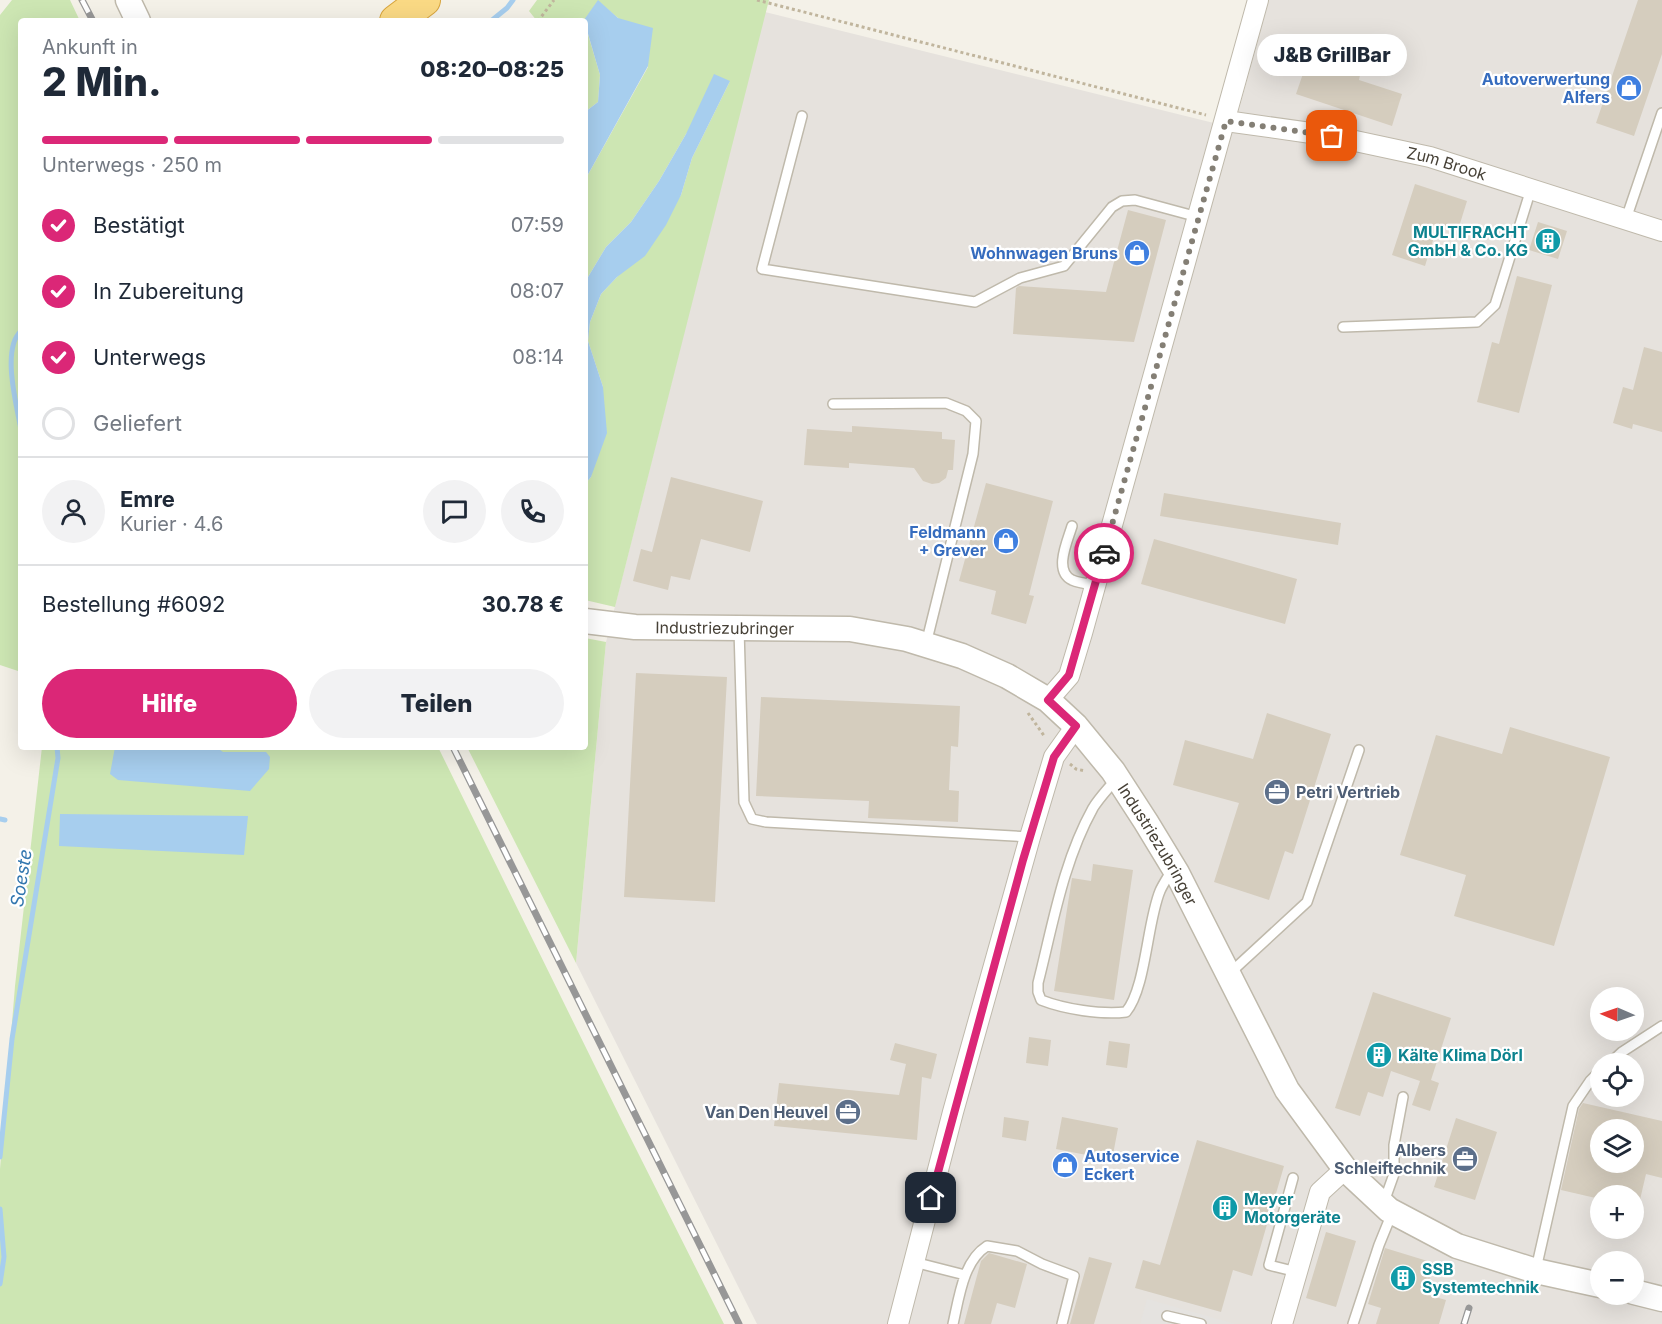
<!DOCTYPE html>
<html lang="de">
<meta charset="utf-8">
<style>
:root{--surface:#fff;--page:#f2f2f3;--text:#1f2937;--muted:#747a83;--line:#e0e1e3;--accent:#db2777}
body{margin:0;font-family:Inter,sans-serif;background:var(--page);color:var(--text);height:100vh;display:flex;flex-direction:column;font-size:22px;white-space:nowrap}
*{box-sizing:border-box;margin:0}
p{font-size:20px;color:var(--muted)}
.icon{flex:none;width:33px;height:33px;fill:none;stroke:currentColor;stroke-width:2;stroke-linecap:round;stroke-linejoin:round}
.map{position:relative;flex:1;overflow:hidden}
.drawer{position:absolute;left:18px;top:18px;width:570px;height:732px;display:flex;flex-direction:column;background:var(--surface);border-radius:6px;box-shadow:0 6px 24px #0002}
.drawer>*{flex:none}
.needle{width:39px;rotate:272deg}
.fabs{position:absolute;left:1590px;top:987px;display:grid;gap:12px}
.fabs a{display:grid;place-items:center;width:54px;height:54px;border-radius:50%;background:var(--surface);box-shadow:0 6px 24px #0002;font-size:30px}
.pin{position:absolute;display:grid;place-items:center;width:51px;height:51px;color:#fff;margin:-26px;border-radius:12px;box-shadow:0 3px 9px #0006}
.courier{position:absolute;display:grid;place-items:center;width:60px;height:60px;margin:-30px;border:4px solid #db2777;border-radius:50%;background:#fff;color:#222;box-shadow:0 2px 8px #0007}
.bubble{position:absolute;height:42px;border-radius:21px;background:var(--surface);box-shadow:0 6px 24px #0002;font-size:20px;font-weight:800;line-height:42px;text-align:center}
.headline em{font-style:normal;font-weight:800}
.headline div{display:flex;flex-direction:column-reverse}
.headline{display:flex;align-items:center;justify-content:space-between;height:102px;padding:0 24px}
h1{font-size:39px;font-weight:800;line-height:45px}
.bar{display:grid;grid-template-columns:repeat(4,1fr);gap:9px 6px;align-content:center;height:72px;padding:0 24px}
.bar i{height:8px;border-radius:4px;background:var(--line)}
.bar .current{background:var(--accent)}
.bar p{grid-column:span 4}
.line{display:flex;align-items:center;gap:15px;padding:0 24px;border-top:2px solid var(--line)}
.line div{flex:1}
.round{display:grid;place-items:center;flex:none;width:63px;height:63px;border-radius:32px;background:var(--page)}
ol{padding:0 24px;list-style:none}
li{display:flex;align-items:center;gap:18px;height:66px}
li p{margin-inline-start:auto}
li .icon{padding:6px;border-radius:50%;background:var(--accent);color:#fff;stroke-width:4}
li:last-child{color:var(--muted)}
li i{width:33px;height:33px;border:3px solid var(--line);border-radius:50%}
.primary-button{display:flex;gap:12px;margin-top:auto;padding:12px 24px}
.primary-button a{flex:1;height:69px;border-radius:36px;background:var(--accent);color:#fff;font-size:24px;font-weight:800;line-height:69px;text-align:center}
.primary-button a+a{background:var(--page);color:var(--text)}
.map>svg:first-child{display:block}
</style>
<div class="map">
<svg width="1662" height="1324" viewBox="0 0 1662 1324">
<rect width="100%" height="100%" fill="#f4f1e8"/>
<path fill="#e6e2dd" fill-rule="evenodd" d="M1269,0H1662V1324H757L576,963L606,642L765,12L1234,128ZM1600,998H1634V1030H1600ZM1600,1064H1634V1096H1600ZM1600,1130H1634V1162H1600ZM1600,1196H1634V1228H1600ZM1600,1262H1634V1294H1600Z"/>
<path fill="#cde6b3" d="M12,0H70L80,21H21V672L0,665V15Z
M537,0H769L615,607L585,600V484L591,477L603,387L588,341L590,322L601,294L617,277L681,195L692,158L730,81L686,134L659,181L631,222L606,247L585,282V180L648,67L618,18L598,1L584,21H537L529,11Z
M585,24L600,75L598,102L585,112Z
M585,638L606,642L576,963L467,747H585Z
M42,747H438L623,1123L724,1324H0V1169L15,986Z"/>
<path fill="#e5e3e0" d="M1147,1299L1235,1324H1140Z"/>
<path fill="#a7ceee" d="M598,0L618,18L653,28L648,66L585,180V112L598,102L600,75L584,20Z
M714,74L730,81L692,158L681,195L666,225L645,256L617,277L601,294L590,322L588,341L603,387L607,433L591,477L585,484V282L606,247L631,222L659,181L686,134Z
M115,747H216L223,752H266L270,757L269,769L250,791L118,780L110,774Z
M60,814L248,816L244,855L59,846Z"/>
<g fill="none" stroke-linecap="round" stroke-linejoin="round">
<path stroke="#a7ceee" stroke-width="5" d="M491,21L507,8L513,0
M21,331C1,349 17,406 21,430
M0,819L5,820
M0,1157L12,1039L58,758L57,747
M0,1209L4,1257L0,1284"/>
</g>
<path fill="#d5cdbe" fill-rule="evenodd" d="M1638,0H1662V54L1634,136L1596,123Z
M1307,62L1332,71L1334,66L1360,75L1359,80L1402,94L1392,126L1296,94Z
M1415,184L1467,201L1458,230L1438,224L1425,266L1392,255Z
M1128,210L1166,220L1134,342L1013,334L1016,288L1019,286L1106,292Z
M1538,222L1567,231L1558,259L1529,250Z
M1517,276L1552,285L1519,413L1477,402L1492,342L1499,344Z
M1644,347L1662,352V432L1633,424L1632,429L1613,423L1623,387L1633,390Z
M852,426L942,432V439L955,440L953,470H948L946,478L939,483L932,484L923,481L914,468L849,463V468L804,465L807,429L852,432Z
M671,477L763,501L750,552L701,539L690,580L671,576L668,590L633,581L641,549L652,552Z
M986,483L1053,501L1029,595L1034,596L1026,624L991,614L996,591L959,581Z
M1164,493L1341,523L1338,545L1160,516Z
M1154,539L1297,579L1285,624L1141,584Z
M636,673L727,677L715,902L624,897Z
M761,697L960,706L958,747L951,746L949,790L959,791L958,822L868,818L869,801L756,796Z
M1267,713L1331,734L1293,854L1285,851L1269,900L1214,882L1239,803L1173,785L1185,740L1253,759Z
M1510,727L1610,757L1554,946L1454,916L1466,875L1400,855L1436,735L1502,754Z
M1093,864L1133,870L1114,1000L1054,991L1072,878L1091,881Z
M1373,992L1451,1018L1431,1080L1439,1083L1430,1111L1412,1105L1420,1081L1391,1071L1383,1097L1368,1092L1360,1116L1335,1108Z
M1029,1037L1051,1040L1048,1066L1026,1063Z
M1109,1041L1130,1044L1127,1068L1106,1065Z
M895,1043L937,1054L931,1079L922,1077L917,1140L774,1126L779,1083L899,1095L906,1064L890,1060Z
M1583,1103L1662,1121V1178L1646,1174L1639,1204L1634,1203V1196H1600V1199L1561,1190L1579,1109ZM1600,1130H1634V1162H1600Z
M1004,1117L1029,1121L1026,1141L1002,1137Z
M1062,1117L1118,1128L1112,1160L1056,1149Z
M1456,1118L1497,1132L1475,1200L1434,1187Z
M1197,1140L1284,1166L1252,1276L1233,1270L1221,1312L1135,1288L1143,1260L1160,1265Z
M1326,1232L1356,1241L1336,1307L1306,1298Z
M1385,1248L1434,1263L1425,1294L1446,1300L1439,1324H1376L1381,1308L1368,1304Z
M989,1253L1027,1264L1015,1308L997,1303L991,1324H964L981,1261Z
M1089,1257L1112,1263L1094,1324H1070Z"/>
<g fill="none" stroke-linecap="round" stroke-linejoin="round">
<g stroke="#bfb9ab" stroke-width="12">
<path id="service" d="M802,116L762,269L975,302L1020,278L1064,266L1112,207L1122,201L1135,200L1198,217
M1626,219L1662,113
M1343,327L1477,322L1495,305L1531,189
M833,404L946,403L966,411L976,421L973,454L926,644
M1072,526C1068,540 1053,571 1072,580C1079,583 1088,584 1095,585
M739,629L744,802L752,819L766,822L1030,837
M1116,779C1108,789 1099,798 1093,808C1063,862 1053,924 1038,983V992L1041,1000C1064,1009 1101,1015 1126,1012C1146,988 1147,922 1160,891C1163,884 1168,877 1172,870
M1230,973L1307,902L1359,750
M1609,1064L1622,1052L1662,1026
M1293,1178L1269,1265L1297,1272
M1384,1202L1394,1174V1145L1403,1097
M914,1262L965,1275
M1536,1269L1573,1106L1590,1081L1600,1071
M1167,1316L1201,1324
M953,1324C959,1298 963,1261 987,1246L1017,1251L1042,1264L1074,1276L1062,1324
M1353,1324L1379,1245L1392,1213"/>
</g>
<g stroke="#bfb9ab" stroke-width="22">
<g id="minor">
<path id="s1" d="M1226,121L1332,136L1430,157L1662,231"/>
<path d="M1048,700L1069,676L1082,633L1258,0"/>
<path d="M898,1324L953,1112L1030,837L1054,757L1076,726"/>
<path d="M1282,1324L1320,1192L1345,1169"/>
</g>
</g>
<g stroke="#bfb9ab" stroke-width="27">
<g id="tertiary">
<path d="M128,0L138,21"/>
<path id="s2" d="M585,621L635,627L850,629L907,639L962,656L1007,676L1048,700L1076,726L1113,771L1146,822L1177,873L1287,1090L1345,1169L1389,1210L1457,1246L1536,1271L1600,1285"/>
<path d="M1634,1292L1662,1299"/>
</g>
</g>
<g stroke="#d8a53e" stroke-width="34">
<path id="trunk" d="M396,21L424,0"/>
</g>
<path stroke="#c0b59d" stroke-width="3" stroke-dasharray="3 3" stroke-linecap="butt" d="M757,0L1206,115
M538,21L554,0
M1028,713L1045,737
M1070,764L1076,769L1085,771"/>
<use href="#service" stroke="#fff" stroke-width="9"/>
<use href="#minor" stroke="#fff" stroke-width="20"/>
<use href="#tertiary" stroke="#fff" stroke-width="24"/>
<use href="#trunk" stroke="#fad984" stroke-width="32"/>
<g stroke="#979797" stroke-width="7">
<path id="rail" d="M82,0L93,21
M453,747L739,1324
M1464,1324L1469,1308"/>
</g>
<use href="#rail" stroke="#fff" stroke-width="4.5" stroke-dasharray="14" stroke-linecap="butt"/>
</g>
<g fill="none" stroke-linecap="round" stroke-linejoin="round">
<path stroke="#847f75" stroke-width="6" stroke-dasharray="0 10.8" d="M1104,553L1226,121L1332,136"/>
<path stroke="#db2777" stroke-width="8" d="M931,1198L1023,860L1054,757L1076,726L1048,700L1069,675L1104,553"/>
</g>
<defs>
<g id="shop-disc" transform="scale(1.35)"><circle r="9.5" fill="#3f7fe0" stroke="#fff"/><path d="M-5-2.5h2.3a2.7 3.5 0 0 1 5.4 0H5L5.5 6h-11ZM-1.5-2.5h3a1.5 2.3 0 0 0-3 0Z" fill="#fff"/></g>
<g id="building-disc" transform="scale(1.35)"><circle r="9.5" fill="#0f9aa8" stroke="#fff"/><path d="M-4-6H4V6H1V3H-1V6H-4ZM-2.5-4.3h1.7v1.8h-1.7ZM.8-4.3h1.7v1.8H.8ZM-2.5-1h1.7V.8h-1.7ZM.8-1h1.7V.8H.8Z" fill="#fff"/></g>
<g id="office-disc" transform="scale(1.35)"><circle r="9.5" fill="#5c6f8a" stroke="#fff"/><path d="M-6-3h4V-5.5h4V-3h4V5H-6ZM-1-4.5V-3h2v-1.5ZM-6 0V1H6V0Z" fill="#fff"/></g>
</defs>
<g fill-rule="evenodd">
<use href="#shop-disc" x="1629" y="88"/>
<use href="#building-disc" x="1548" y="241"/>
<use href="#shop-disc" x="1137" y="253"/>
<use href="#shop-disc" x="1006" y="541"/>
<use href="#office-disc" x="1277" y="792"/>
<use href="#building-disc" x="1379" y="1055"/>
<use href="#office-disc" x="848" y="1112"/>
<use href="#office-disc" x="1465" y="1159"/>
<use href="#shop-disc" x="1065" y="1165"/>
<use href="#building-disc" x="1225" y="1208"/>
<use href="#building-disc" x="1403" y="1278"/>
</g>
<g text-anchor="middle" dominant-baseline="central" stroke-width="4.5" stroke-linejoin="round" paint-order="stroke">
<g font-size="16" font-weight="bold" fill="#366cbe" stroke="#fff" text-anchor="end">
<text x="1610" y="79">Autoverwertung<tspan x="1610" dy="18">Alfers</tspan></text>
<text x="1118" y="253">Wohnwagen Bruns</text>
<text x="986" y="532">Feldmann<tspan x="986" dy="18">+ Grever</tspan></text>
<text x="1084" y="1156" text-anchor="start">Autoservice<tspan x="1084" dy="18">Eckert</tspan></text>
</g>
<g font-size="16" fill="#474137" stroke="#fff">
<text stroke="none"><textPath href="#s1" startOffset="225">Zum Brook</textPath></text>
<text stroke="none"><textPath href="#s2" startOffset="140">Industriezubringer</textPath></text>
<text stroke="none"><textPath href="#s2" startOffset="660">Industriezubringer</textPath></text>
</g>
<g font-size="16" font-weight="bold" fill="#0d838f" stroke="#fff" text-anchor="start">
<text x="1528" y="232" text-anchor="end">MULTIFRACHT<tspan x="1528" dy="18">GmbH &amp; Co. KG</tspan></text>
<text x="1398" y="1055">Kälte Klima Dörl</text>
<text x="1244" y="1199">Meyer<tspan x="1244" dy="18">Motorgeräte</tspan></text>
<text x="1422" y="1269">SSB<tspan x="1422" dy="18">Systemtechnik</tspan></text>
</g>
<g font-size="16" font-weight="bold" fill="#4e5e75" stroke="#fff" text-anchor="end">
<text x="1296" y="792" text-anchor="start">Petri Vertrieb</text>
<text x="828" y="1112">Van Den Heuvel</text>
<text x="1446" y="1150">Albers<tspan x="1446" dy="18">Schleiftechnik</tspan></text>
</g>
<g font-size="18" font-style="italic" fill="#3377af" stroke="#fff">
<text transform="translate(21 878) rotate(-81)">Soeste</text>
</g>
</g>
</svg>
<div class="fabs">
<a><svg class="needle" viewBox="-14 -14 28 28"><path d="M0-13l5 13h-10z" fill="#e53935"/><path d="M0 13l5-13h-10z" fill="#747a83"/></svg></a>
<a><svg class="icon" aria-label="locate" viewBox="0 0 24 24"><circle cx="12" cy="12" r="6"/><path d="M12 2v4M12 18v4M2 12h4M18 12h4"/></svg></a>
<a><svg class="icon" aria-label="layers" viewBox="0 0 24 24"><path d="M12 4l9 5-9 5-9-5zM3 14l9 5 9-5"/></svg></a>
<a>+</a>
<a>−</a>
</div>
<div class="pin" style="left:1332px;top:136px;background:#ea580c"><svg class="icon" aria-label="bag" viewBox="0 0 24 24"><path d="M5 8h14l-1 12H6zM9 8a3 3 0 0 1 6 0"/></svg></div>
<div class="pin" style="left:931px;top:1198px;background:#1f2937"><svg class="icon" aria-label="home" viewBox="0 0 24 24"><path d="M3 11l9-7 9 7M6 9v11h12V9"/></svg></div>
<div class="courier" style="left:1104px;top:553px"><svg class="icon" aria-label="car" viewBox="0 0 24 24"><path d="M5 17H2v-5l4-1 3-4h7l3 4 3 1v5h-3M9 17h6M6 11h13"/><circle cx="7" cy="17" r="2"/><circle cx="17" cy="17" r="2"/></svg></div>
<div class="bubble" style="left:1257px;top:34px;width:150px">J&amp;B GrillBar</div>
<section class="drawer">
<div class="headline"><div><h1>2 Min.</h1><p>Ankunft in</p></div><em>08:20–08:25</em></div>
<div class="bar"><i class="current"></i><i class="current"></i><i class="current"></i><i></i><p>Unterwegs · 250 m</p></div>
<ol>
<li><svg class="icon" aria-label="check" viewBox="0 0 24 24"><path d="M5 12l5 5 9-10"/></svg>Bestätigt<p>07:59</p></li>
<li><svg class="icon" aria-label="check" viewBox="0 0 24 24"><path d="M5 12l5 5 9-10"/></svg>In Zubereitung<p>08:07</p></li>
<li><svg class="icon" aria-label="check" viewBox="0 0 24 24"><path d="M5 12l5 5 9-10"/></svg>Unterwegs<p>08:14</p></li>
<li><i></i>Geliefert</li>
</ol>
<div class="line" style="height:108px"><a class="round"><svg class="icon" aria-label="person" viewBox="0 0 24 24"><circle cx="12" cy="8" r="4"/><path d="M4 21q1-7 8-7t8 7"/></svg></a><div><b>Emre</b><p>Kurier · 4.6</p></div><a class="round"><svg class="icon" aria-label="chat" viewBox="0 0 24 24"><path d="M4 5h16v11H9l-5 4z"/></svg></a><a class="round"><svg class="icon" aria-label="phone" viewBox="0 0 24 24"><path d="M5 4h4l2 5-3 2q2 4 5 5l2-3 5 2v4C11 20 4 13 5 4z"/></svg></a></div>
<div class="line" style="height:78px"><div>Bestellung #6092</div><b>30.78 €</b></div>
<div class="primary-button"><a>Hilfe</a><a>Teilen</a></div>
</section>
</div>
